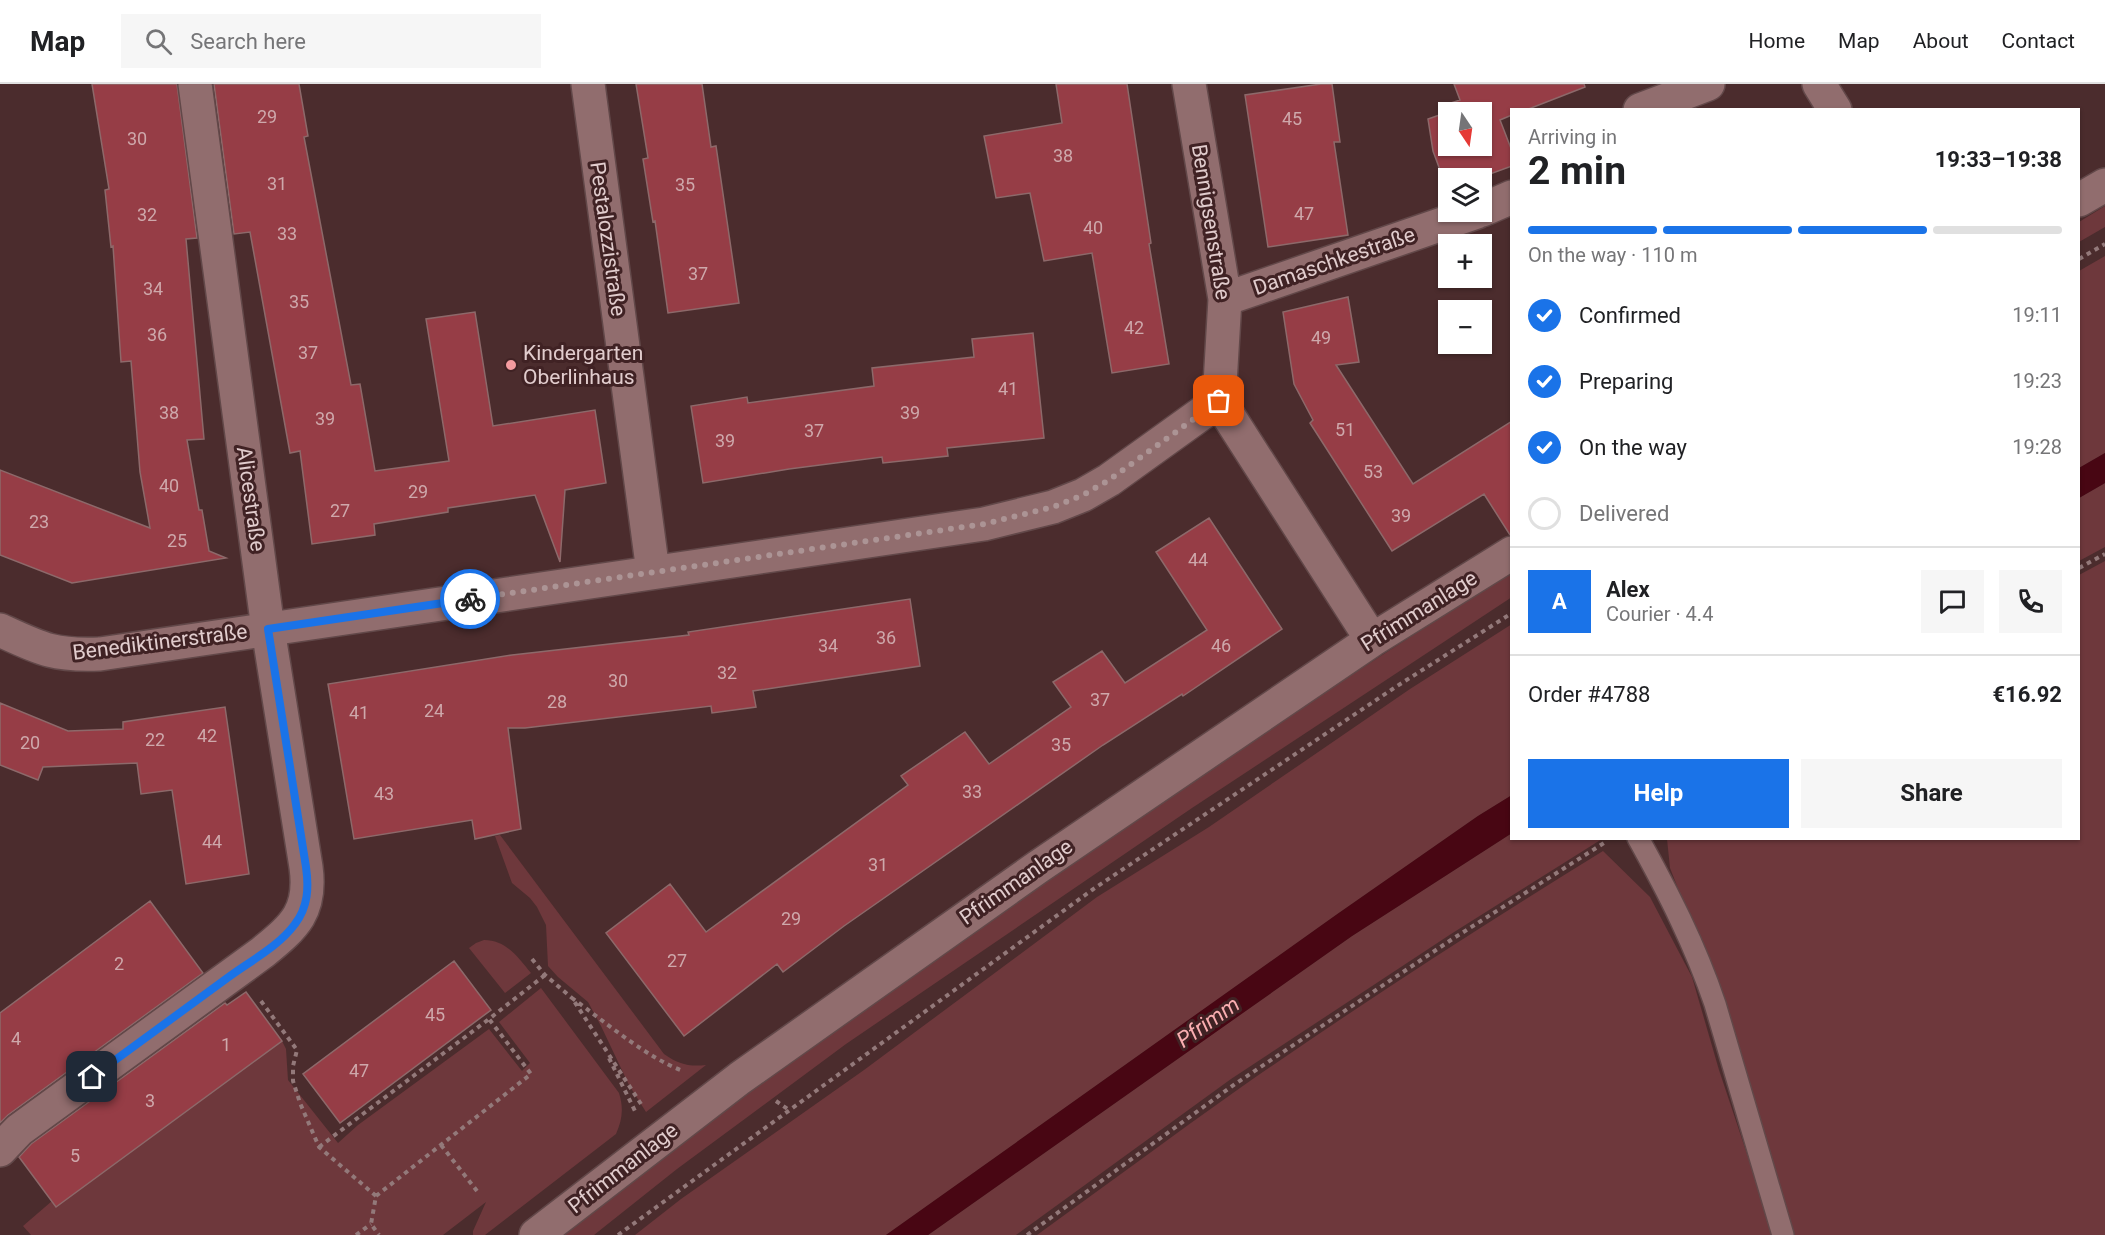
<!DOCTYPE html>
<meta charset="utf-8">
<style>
:root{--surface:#fff;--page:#f6f6f6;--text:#202124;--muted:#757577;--line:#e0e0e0;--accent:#1a73e8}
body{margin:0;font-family:Roboto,sans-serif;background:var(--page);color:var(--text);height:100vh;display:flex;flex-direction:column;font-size:22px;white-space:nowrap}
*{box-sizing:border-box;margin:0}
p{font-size:20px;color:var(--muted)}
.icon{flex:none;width:33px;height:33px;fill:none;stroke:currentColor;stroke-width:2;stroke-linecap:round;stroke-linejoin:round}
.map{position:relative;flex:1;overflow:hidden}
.side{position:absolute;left:1510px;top:24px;width:570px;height:732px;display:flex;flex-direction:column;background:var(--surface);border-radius:0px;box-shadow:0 2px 4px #0004}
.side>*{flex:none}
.needle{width:39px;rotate:167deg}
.controls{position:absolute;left:1438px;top:18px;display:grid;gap:12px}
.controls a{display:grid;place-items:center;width:54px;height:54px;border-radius:0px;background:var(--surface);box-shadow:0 2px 4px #0004;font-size:30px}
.pin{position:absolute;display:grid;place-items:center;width:51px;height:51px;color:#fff;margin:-26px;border-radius:12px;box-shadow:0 3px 9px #0006}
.courier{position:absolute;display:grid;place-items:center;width:60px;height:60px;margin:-30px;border:4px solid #1a73e8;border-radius:50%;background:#fff;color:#222;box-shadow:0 2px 8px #0007}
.overview em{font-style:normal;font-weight:700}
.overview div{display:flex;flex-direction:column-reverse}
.overview{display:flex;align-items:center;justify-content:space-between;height:102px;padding:0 18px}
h1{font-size:39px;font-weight:700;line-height:45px}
.bar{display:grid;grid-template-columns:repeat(4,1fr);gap:9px 6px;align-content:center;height:72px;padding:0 18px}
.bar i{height:8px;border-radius:4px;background:var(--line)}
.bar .selected{background:var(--accent)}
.bar p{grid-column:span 4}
.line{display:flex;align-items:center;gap:15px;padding:0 18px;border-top:2px solid var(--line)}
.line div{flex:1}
.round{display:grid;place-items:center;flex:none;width:63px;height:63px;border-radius:0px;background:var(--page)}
ol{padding:0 18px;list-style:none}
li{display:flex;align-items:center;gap:18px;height:66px}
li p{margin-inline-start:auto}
li .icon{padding:6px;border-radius:50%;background:var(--accent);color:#fff;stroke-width:4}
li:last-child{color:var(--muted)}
li i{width:33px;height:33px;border:3px solid var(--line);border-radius:50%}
.primary-button{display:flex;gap:12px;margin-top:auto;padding:12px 18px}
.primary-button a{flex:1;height:69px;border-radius:0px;background:var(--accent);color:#fff;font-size:24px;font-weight:700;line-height:69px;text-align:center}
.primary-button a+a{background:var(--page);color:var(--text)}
header{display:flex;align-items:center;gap:36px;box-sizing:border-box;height:84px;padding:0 30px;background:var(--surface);border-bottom:2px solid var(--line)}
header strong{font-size:28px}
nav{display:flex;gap:33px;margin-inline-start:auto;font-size:21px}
.search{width:420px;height:54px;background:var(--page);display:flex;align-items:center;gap:15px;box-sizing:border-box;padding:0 21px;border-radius:0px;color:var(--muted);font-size:22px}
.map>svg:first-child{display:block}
</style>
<header>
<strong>Map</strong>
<div class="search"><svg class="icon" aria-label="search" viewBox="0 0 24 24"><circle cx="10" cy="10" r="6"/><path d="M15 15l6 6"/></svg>Search here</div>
<nav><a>Home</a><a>Map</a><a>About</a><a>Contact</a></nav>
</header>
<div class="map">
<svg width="2105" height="1151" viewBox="0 0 2105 1151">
<rect width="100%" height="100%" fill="#4b2c2d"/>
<path fill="#6e383c" d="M2105,122V143L2079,158V138Z
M2105,172V369L2079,384V187Z
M2105,399V463L2079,477V414Z
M2105,477V1151H1790L1717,904L1670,784L1667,755L2079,754V491Z
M1512,488V513L1192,724L846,960L677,1085L594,1151H559C726,1023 896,900 1068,780C1214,679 1363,583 1512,488Z
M1512,540V711L1478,732L1336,831L886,1151H635L681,1115L864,986L1097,813L1209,743L1410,605Z
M1512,749V754L1602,755L1451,850L1231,995L1016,1151H928L1352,852Z
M500,751L664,970C678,980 689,983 706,981L646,1028L629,1001L601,942L588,918L558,893L548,882L546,841L537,823L530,814L512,799L495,752Z
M1603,767L1650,813L1692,893L1719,986L1774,1151H1037C1105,1102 1172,1052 1240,1004C1359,921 1480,843 1603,767Z
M484,856C506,856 518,873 531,889L505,909L469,864L476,859Z
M541,904L619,1009C624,1025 622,1036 616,1050L485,1151H473V1147L486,1118L443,1151H31L23,1142L52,1117L56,1123L282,957L286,965L288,996L338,1059L358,1041L489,945L522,987L530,979L499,938Z"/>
<path fill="#480613" d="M2105,369V399L2079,414V384Z
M1512,711V749L1352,852L928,1151H886L1336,831L1478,732Z"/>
<path fill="#963d46" stroke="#8d696a" stroke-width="1.5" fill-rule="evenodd" d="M92,0H177L197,154L186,155L204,355L187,356L199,426H202L209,467L226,474L72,499L0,471V386L150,444L140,388L131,277L121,278L113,162L111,163L105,106L109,105Z
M214,0H299L308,52L304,53L351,301L360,300L375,387L449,377L426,235L475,228L493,342L595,326L606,399L565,406L560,478L535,411L448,424V428L374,440L375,451L312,460L300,367L290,369L250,148L234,150Z
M636,0H702L711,63L716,62L739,219L668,229L655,137L653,138L643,75L648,74Z
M1056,0H1127L1151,159L1149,160L1169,280L1112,289L1092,169L1044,177L1030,109L996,114L984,52L1062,39Z
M1321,0H1332L1340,58H1334L1348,151L1268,163L1245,11Z
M1454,0H1584L1585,3L1526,26H1512V31L1500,36L1512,67V82L1479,94H1443L1433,67L1428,35L1448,28L1445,21L1460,16ZM1449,28H1482V62H1449Z
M1348,213L1359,278L1336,281L1413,400L1512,337V450L1510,451L1484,410L1392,467L1310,339L1313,336L1294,300L1283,228Z
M1033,249L1044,354L947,364L948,372L883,379L882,373L789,385L703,399L691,322L747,313L748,319L874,302L872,284L974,273L972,255Z
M1209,434L1282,545L1183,612L1182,610L1103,661L844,842L783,888L777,880L684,952L606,849L670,800L706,848L908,701L901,692L965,648L989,680L1071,623L1053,598L1102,567L1125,599L1207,546L1156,468Z
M910,515L920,582L753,607L756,623L712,629L711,622L525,644H508L521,745L475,755L472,736L354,755L328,600L512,571L689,551L688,548Z
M0,619L68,647L123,645V638L225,623L249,790L186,800L172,706L141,710L137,679L43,683L38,696L0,681Z
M150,817L203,889L8,1031L0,1039V929Z
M454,877L491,926L340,1039L303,990Z
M246,908L282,957L56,1123L19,1073L31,1060L225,919L227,921Z"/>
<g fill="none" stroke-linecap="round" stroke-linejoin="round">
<g stroke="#624849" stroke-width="24">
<path id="service" d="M1638,754C1668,808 1695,861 1715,920L1783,1151"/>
</g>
<g stroke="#624849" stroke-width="36">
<path id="minor" d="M588,0L653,488
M1189,0L1225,215L1219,317L1372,556
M1819,0L1835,26
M1640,26L1708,0
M2079,116L2105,101
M1482,126L1512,113
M1225,215L1477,128
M0,546C41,565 54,572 100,570L984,440L1053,423L1083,411L1109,396L1219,317
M0,1066L19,1046L263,868C295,842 312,827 306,783L268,545L195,0
M536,1151L740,994L1038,783L1372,556L1512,469"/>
</g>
<path stroke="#93797a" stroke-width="4" stroke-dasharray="4.5 4.5" stroke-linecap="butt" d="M2079,175L2105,160
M2079,484L2105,470
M532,875L545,891L572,914
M261,917L297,966L293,982V997L300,1019L319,1063L376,1112L371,1140L379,1151
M609,974L635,1027
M776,1017L789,1026
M641,1020L572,914C604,937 647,974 683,987
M441,1061L477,1107
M319,1063L489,935
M376,1112L531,990L489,935L545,891
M356,1151L371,1140
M618,1151L1092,806L1394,604L1512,529
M1027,1151L1235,1000L1454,854L1604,759"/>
<use href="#service" stroke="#916d6e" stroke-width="21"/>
<use href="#minor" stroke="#916d6e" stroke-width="33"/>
</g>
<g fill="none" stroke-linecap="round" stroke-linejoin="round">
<path stroke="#ac9495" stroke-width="6" stroke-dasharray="0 10.8" d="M470,515L984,440L1053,423L1083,411L1109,396L1219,317"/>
<path stroke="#1a73e8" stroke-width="8" d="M92,993C138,959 184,926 230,892C252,876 279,862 295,840C308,823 309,804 306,783L268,545L470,515"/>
</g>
<circle fill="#f49b9f" stroke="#402224" stroke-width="2" cx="511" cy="281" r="6"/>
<g text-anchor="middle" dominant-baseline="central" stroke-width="6" stroke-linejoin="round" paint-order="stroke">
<g font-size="18" fill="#cea8ab">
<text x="267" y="32">29</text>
<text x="1292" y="34">45</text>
<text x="137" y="54">30</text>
<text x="1063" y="71">38</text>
<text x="277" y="99">31</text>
<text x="685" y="100">35</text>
<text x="1304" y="129">47</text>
<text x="147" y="130">32</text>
<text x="1093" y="143">40</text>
<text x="287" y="149">33</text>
<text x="698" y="189">37</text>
<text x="153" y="204">34</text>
<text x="299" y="217">35</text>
<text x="1134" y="243">42</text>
<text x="157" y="250">36</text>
<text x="1321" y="253">49</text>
<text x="308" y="268">37</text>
<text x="1008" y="304">41</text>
<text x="169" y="328">38</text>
<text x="910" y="328">39</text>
<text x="325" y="334">39</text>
<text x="1345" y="345">51</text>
<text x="814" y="346">37</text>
<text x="725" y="356">39</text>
<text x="1373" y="387">53</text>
<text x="169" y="401">40</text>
<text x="418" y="407">29</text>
<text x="340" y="426">27</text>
<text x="1401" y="431">39</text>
<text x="39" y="437">23</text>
<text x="177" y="456">25</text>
<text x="1198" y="475">44</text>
<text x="886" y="553">36</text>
<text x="828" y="561">34</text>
<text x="1221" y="561">46</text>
<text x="727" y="588">32</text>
<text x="618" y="596">30</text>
<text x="1100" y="615">37</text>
<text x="557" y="617">28</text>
<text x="434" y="626">24</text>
<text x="359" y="628">41</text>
<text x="207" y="651">42</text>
<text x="155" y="655">22</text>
<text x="30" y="658">20</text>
<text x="1061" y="660">35</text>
<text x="972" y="707">33</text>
<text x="384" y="709">43</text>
<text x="212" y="757">44</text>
<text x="878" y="780">31</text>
<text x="791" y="834">29</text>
<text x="677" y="876">27</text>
<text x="119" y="879">2</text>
<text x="435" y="930">45</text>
<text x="16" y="954">4</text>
<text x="226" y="960">1</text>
<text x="359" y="986">47</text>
<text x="150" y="1016">3</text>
<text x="75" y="1071">5</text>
</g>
<g font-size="21" fill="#e1cccd" stroke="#402224">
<text transform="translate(1211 138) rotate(81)">Bennigsenstraße</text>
<text transform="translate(608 155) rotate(82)">Pestalozzistraße</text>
<text transform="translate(1334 177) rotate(-19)">Damaschkestraße</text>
<text transform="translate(251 415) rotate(82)">Alicestraße</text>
<text transform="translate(1419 527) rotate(-32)">Pfrimmanlage</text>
<text transform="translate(160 558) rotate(-7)">Benediktinerstraße</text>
<text transform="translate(1016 798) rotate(-35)">Pfrimmanlage</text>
<text transform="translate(623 1084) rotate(-38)">Pfrimmanlage</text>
</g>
<g font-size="21" fill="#e1cccd" stroke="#402224" text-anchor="start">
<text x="523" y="269">Kindergarten<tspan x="523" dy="24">Oberlinhaus</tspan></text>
</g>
<g font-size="22" font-style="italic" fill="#faaeb1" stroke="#402224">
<text transform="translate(1208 938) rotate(-35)">Pfrimm</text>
</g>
</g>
</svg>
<div class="controls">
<a><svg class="needle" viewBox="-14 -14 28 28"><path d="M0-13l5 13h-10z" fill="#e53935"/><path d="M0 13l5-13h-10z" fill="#757577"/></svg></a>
<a><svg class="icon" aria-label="layers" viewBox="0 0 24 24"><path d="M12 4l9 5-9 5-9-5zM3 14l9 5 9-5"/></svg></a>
<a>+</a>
<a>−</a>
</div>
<div class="pin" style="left:1219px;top:317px;background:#ea580c"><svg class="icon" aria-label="bag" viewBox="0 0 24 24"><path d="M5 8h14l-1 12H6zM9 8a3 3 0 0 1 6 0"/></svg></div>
<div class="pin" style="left:92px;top:993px;background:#1f2937"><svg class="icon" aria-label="home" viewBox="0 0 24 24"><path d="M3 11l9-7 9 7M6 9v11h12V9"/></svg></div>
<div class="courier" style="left:470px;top:515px"><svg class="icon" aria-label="bike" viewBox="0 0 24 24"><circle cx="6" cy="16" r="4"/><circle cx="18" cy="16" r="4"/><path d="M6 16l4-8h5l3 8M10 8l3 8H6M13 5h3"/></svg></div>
<section class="side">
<div class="overview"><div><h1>2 min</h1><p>Arriving in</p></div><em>19:33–19:38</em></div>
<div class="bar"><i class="selected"></i><i class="selected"></i><i class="selected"></i><i></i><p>On the way · 110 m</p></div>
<ol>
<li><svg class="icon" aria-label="check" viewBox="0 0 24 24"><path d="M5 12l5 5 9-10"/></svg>Confirmed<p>19:11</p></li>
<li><svg class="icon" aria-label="check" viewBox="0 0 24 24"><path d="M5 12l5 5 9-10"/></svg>Preparing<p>19:23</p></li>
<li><svg class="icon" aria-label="check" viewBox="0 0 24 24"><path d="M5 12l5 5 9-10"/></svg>On the way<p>19:28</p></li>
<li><i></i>Delivered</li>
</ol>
<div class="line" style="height:108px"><b class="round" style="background:var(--accent);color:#fff">A</b><div><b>Alex</b><p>Courier · 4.4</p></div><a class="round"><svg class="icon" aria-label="chat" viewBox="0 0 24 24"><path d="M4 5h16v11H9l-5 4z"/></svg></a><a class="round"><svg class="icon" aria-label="phone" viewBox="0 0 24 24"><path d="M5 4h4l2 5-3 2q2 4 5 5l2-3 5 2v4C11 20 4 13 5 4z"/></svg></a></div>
<div class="line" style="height:78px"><div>Order #4788</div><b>€16.92</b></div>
<div class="primary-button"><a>Help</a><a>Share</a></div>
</section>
</div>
